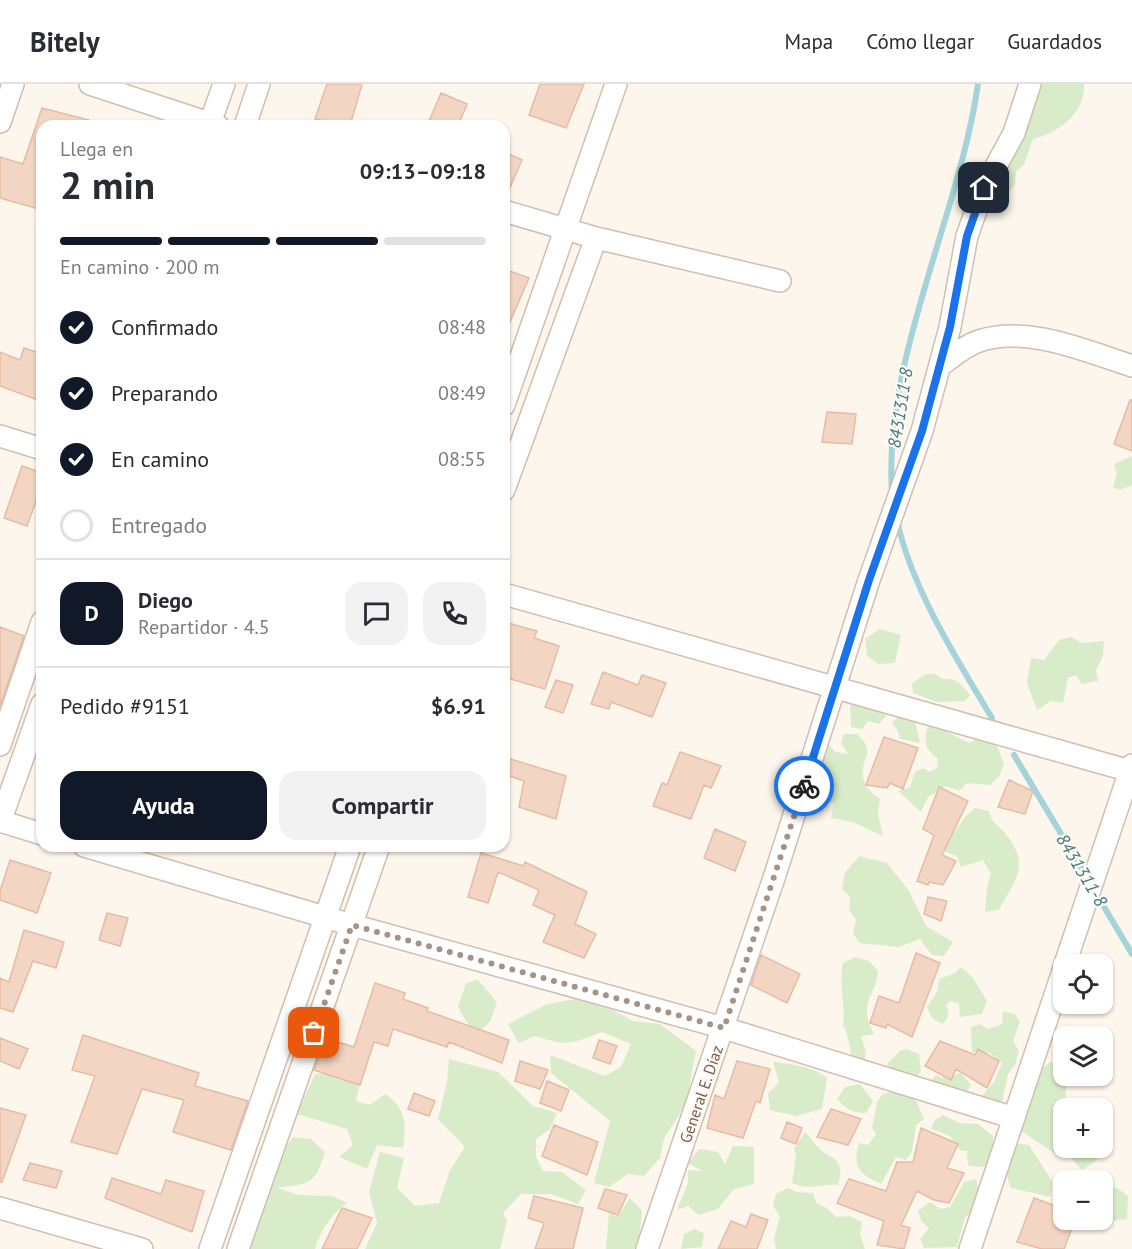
<!DOCTYPE html>
<html lang="es">
<meta charset="utf-8">
<style>
:root{--surface:#fff;--page:#f2f2f3;--text:#2b2b33;--muted:#7c7c81;--line:#e1e1e2;--accent:#111827}
body{margin:0;font-family:"PT Sans",sans-serif;background:var(--page);color:var(--text);height:100vh;display:flex;flex-direction:column;font-size:22px;white-space:nowrap}
*{box-sizing:border-box;margin:0}
p{font-size:20px;color:var(--muted)}
.icon{flex:none;width:33px;height:33px;fill:none;stroke:currentColor;stroke-width:2;stroke-linecap:round;stroke-linejoin:round}
.map{position:relative;flex:1;overflow:hidden}
.sheet{position:absolute;left:36px;top:36px;width:474px;height:732px;display:flex;flex-direction:column;background:var(--surface);border-radius:18px;box-shadow:0 2px 4px #0004}
.sheet>*{flex:none}
.fabs{position:absolute;left:1053px;top:870px;display:grid;gap:12px}
.fabs a{display:grid;place-items:center;width:60px;height:60px;border-radius:12px;background:var(--surface);box-shadow:0 2px 4px #0004;font-size:30px}
.pin{position:absolute;display:grid;place-items:center;width:51px;height:51px;color:#fff;margin:-26px;border-radius:12px;box-shadow:0 3px 9px #0006}
.courier{position:absolute;display:grid;place-items:center;width:60px;height:60px;margin:-30px;border:4px solid #1a73e8;border-radius:50%;background:#fff;color:#222;box-shadow:0 2px 8px #0007}
.headline em{font-style:normal;font-weight:700}
.headline div{display:flex;flex-direction:column-reverse}
.headline{display:flex;align-items:center;justify-content:space-between;height:102px;padding:0 24px}
h1{font-size:39px;font-weight:700;line-height:45px}
.bar{display:grid;grid-template-columns:repeat(4,1fr);gap:9px 6px;align-content:center;height:72px;padding:0 24px}
.bar i{height:8px;border-radius:4px;background:var(--line)}
.bar .active{background:var(--accent)}
.bar p{grid-column:span 4}
.line{display:flex;align-items:center;gap:15px;padding:0 24px;border-top:2px solid var(--line)}
.line div{flex:1}
.round{display:grid;place-items:center;flex:none;width:63px;height:63px;border-radius:18px;background:var(--page)}
ol{padding:0 24px;list-style:none}
li{display:flex;align-items:center;gap:18px;height:66px}
li p{margin-inline-start:auto}
li .icon{padding:6px;border-radius:50%;background:var(--accent);color:#fff;stroke-width:4}
li:last-child{color:var(--muted)}
li i{width:33px;height:33px;border:3px solid var(--line);border-radius:50%}
.action{display:flex;gap:12px;margin-top:auto;padding:12px 24px}
.action a{flex:1;height:69px;border-radius:18px;background:var(--accent);color:#fff;font-size:24px;font-weight:700;line-height:69px;text-align:center}
.action a+a{background:var(--page);color:var(--text)}
header{display:flex;align-items:center;gap:36px;box-sizing:border-box;height:84px;padding:0 30px;background:var(--surface);border-bottom:2px solid var(--line)}
header strong{font-size:28px}
nav{display:flex;gap:33px;margin-inline-start:auto;font-size:21px}
.map>svg:first-child{display:block}
</style>
<header>
<strong>Bitely</strong>
<nav><a>Mapa</a><a>Cómo llegar</a><a>Guardados</a></nav>
</header>
<div class="map">
<svg width="1132" height="1165" viewBox="0 0 1132 1165">
<rect width="100%" height="100%" fill="#fdf6ec"/>
<path fill="#d8ecc9" d="M1034,0H1084C1085,30 1059,48 1033,55L1024,81L1016,87L1015,101L1006,111L996,104Z
M1132,372V401L1120,406L1113,403L1117,389L1114,380Z
M880,545L901,551L895,579L878,580L867,572L865,555Z
M1071,553L1082,559L1104,557L1103,571L1096,587L1098,597L1082,600L1076,591L1068,594L1063,619L1051,617L1037,626L1027,599L1031,574L1044,576L1059,556Z
M934,589L942,595C956,593 962,601 970,611L965,617L937,618L913,609L912,599L924,591Z
M850,619L884,624L886,632L879,640L868,637L862,645L851,643Z
M903,629L914,632L920,659L900,655L898,647L892,639Z
M930,639L969,659L976,655L997,662L1004,680L999,692L990,701L967,699L959,707L946,702L928,713L921,728L898,707L910,703L915,688L923,684L929,688L937,684L938,675C924,665 922,654 930,639Z
M844,650H857C860,653 865,658 866,661C870,671 864,676 863,684C860,697 871,710 880,715L878,730L883,752L853,738L831,734L834,719L814,715L816,707L812,697L827,658L835,668L848,670L841,658Z
M975,724L989,727C991,739 998,740 1005,749C1031,782 1016,793 999,826L985,828L987,803L991,790L983,776L961,783L957,772L943,767L941,760C959,748 959,736 975,724Z
M859,772L887,779L909,807L926,842L953,858L944,872L932,871L920,855L899,863L860,859L853,850L856,836L849,826L850,813L842,805L845,789Z
M855,873L869,877L878,887C875,916 857,917 874,950L861,952L866,968L864,977H853C849,965 849,950 843,941C846,920 838,901 843,879Z
M961,883L973,894L987,917L982,930L960,933L959,919L950,917L946,921C950,929 949,934 942,940L932,934L927,923L937,908L939,895L955,889Z
M478,896L497,918L490,938L475,952L458,923L466,899Z
M574,915L613,926L633,937L660,940L696,967L688,1010L679,1031L664,1054L660,1074L644,1092L628,1090L609,1103L594,1099L610,1037L551,989L550,971L605,992L621,983L631,960L602,948C569,961 568,962 534,952L519,959L508,940L545,921Z
M1003,928L1015,930L1020,938L1013,957L1019,967L1015,981L1008,990L1002,1018L981,1013L994,998L1002,979L990,969L972,968L971,943L980,940L988,945L1002,940Z
M907,965L919,970L921,987L913,997L891,989L887,980L901,966Z
M449,975L498,988L533,1022L557,1029L550,1045L536,1055V1073L543,1087L562,1088L586,1106L578,1120L551,1110H521L503,1129L507,1137L500,1165H365L377,1139L369,1108L380,1068L404,1074L397,1104L415,1122L439,1119L450,1086L465,1063L438,1035L447,998Z
M773,977C794,982 810,981 827,994L822,1025L796,1032L770,1026L768,1009L779,999Z
M1051,977L1066,1003L1064,1064H1095L1097,1076L1082,1086L1070,1073L1054,1069L1020,1046L1034,992Z
M329,989L341,996L361,994L356,1017L369,1021L385,1010C407,1024 406,1041 403,1064L377,1061L367,1085L339,1073L353,1061L347,1045L297,1030L315,990Z
M961,989L971,1001L966,1010L930,998L936,991L941,994Z
M860,1000L873,1017L866,1029C853,1029 846,1025 837,1015L845,1003Z
M902,1006L917,1018L924,1035L916,1041L912,1067L906,1076L896,1073L881,1100C859,1090 852,1083 859,1059L868,1061L876,1050L872,1044L877,1018L883,1010Z
M943,1031L959,1039L978,1040L993,1052V1074L984,1083L968,1082L967,1067H961L950,1052L931,1045L934,1037Z
M805,1048C811,1053 813,1058 818,1063C831,1078 846,1070 838,1101C821,1099 809,1107 792,1099L796,1072L794,1065Z
M293,1053L311,1055L325,1068C313,1104 310,1098 278,1104L298,1111L332,1112L347,1119C332,1129 319,1149 315,1165H246L285,1063Z
M1018,1060L1029,1061L1052,1097L1051,1113L1011,1104C1003,1088 1009,1075 1018,1060Z
M733,1062L754,1063V1100L734,1105L718,1125L699,1131L688,1122L677,1126L688,1099V1086L702,1087L688,1079L699,1065L718,1068L725,1080Z
M976,1095L980,1111L976,1126L965,1133L957,1163L924,1164L920,1155L929,1144L921,1137L918,1127L930,1118L940,1125L950,1123L964,1098Z
M788,1104L796,1108L813,1109L816,1119L827,1124L836,1133L849,1132L862,1138L860,1150L865,1165H776L774,1154L780,1132L773,1122L776,1110Z
M1117,1104L1128,1112L1127,1135L1109,1137L1103,1134V1104Z
M630,1114L642,1127L638,1165H606L609,1129L618,1133Z
M694,1145L704,1149L702,1163L681,1165L684,1150Z"/>
<g fill="none" stroke-linecap="round" stroke-linejoin="round">
<path stroke="#a5d3da" stroke-width="6" d="M892,409C883,275 959,133 978,0
M897,436C911,503 957,576 992,634
M1014,671L1088,795
M1094,806L1132,870"/>
</g>
<path fill="#f3d5c3" stroke="#e6bba3" stroke-width="1.5" d="M327,0H362L350,42L315,35Z
M540,0H584L566,44L529,31Z
M441,9L467,20L458,42H427Z
M42,24L89,36V42H42V126L0,114V73L23,80Z
M504,68L522,76L505,115H504Z
M504,185L529,194L504,252Z
M24,264L42,270V304L38,316L0,302V268L20,276Z
M1130,316H1132V367L1114,360Z
M827,328L856,330L852,360L822,358Z
M22,382L42,389V401L27,442L4,434Z
M504,538L537,547L534,554L559,562L545,605L504,593Z
M0,543L24,552L0,622Z
M603,588L638,601L642,591L666,599L652,633L611,618L609,625L591,620Z
M556,596L573,601L563,629L545,623Z
M884,653L918,664L903,705L890,699L887,704L866,701Z
M680,668L721,682L711,704L704,701L691,735L653,722L662,699L667,701Z
M504,673L566,692L556,735L519,723L524,697L504,690Z
M1009,696L1033,707L1025,730L998,723Z
M939,703L968,717L942,771L956,777L943,801L929,798L928,801L917,797L934,751L923,745Z
M715,745L746,758L735,787L704,774Z
M481,769L524,782L525,778L587,808L575,840L596,850L584,874L543,858L555,831L533,821L539,806L498,788L488,819L468,813Z
M10,776L51,789L37,829L0,816V807Z
M928,813L947,817L941,837L924,830Z
M107,829L128,834L120,862L99,856Z
M24,846L64,858L56,884L33,877L13,928L0,924V894L9,898Z
M916,869L940,879L912,953L887,940L886,944L870,939L879,912L899,919Z
M761,871L800,890L787,919L751,901Z
M375,899L405,909L403,915L428,924L427,927L509,956L502,979L449,958L447,963L393,945L388,962L374,958L360,1001L314,986L325,954L354,963Z
M83,951L199,989L195,1002L248,1017L231,1066L173,1048L184,1016L142,1005L117,1070L71,1058L95,992L72,986Z
M0,954L28,965L19,985L0,977Z
M599,956L617,962L610,980L593,974Z
M940,957L975,971L978,965L999,977L987,1004L956,985L951,996L925,982Z
M520,977L548,986L540,1005L515,997Z
M737,977L770,985L760,1019L756,1017L743,1054L707,1044L715,1011L724,1015Z
M547,997L569,1006L561,1027L540,1019Z
M414,1009L435,1017L429,1032L408,1025Z
M0,1024L26,1031L2,1098H0Z
M831,1025L861,1035L848,1061L817,1053Z
M787,1038L802,1044L796,1060L781,1054Z
M554,1041L598,1058L587,1091L542,1072Z
M921,1044L958,1060L947,1084L964,1089L949,1119L934,1116L917,1107L901,1141L910,1144L904,1165L877,1161L884,1137L837,1119L849,1095L886,1107L897,1078H913Z
M30,1079L62,1087L56,1104L23,1096Z
M112,1094L161,1110L166,1096L204,1107L192,1148L105,1114Z
M605,1105L627,1111L618,1131L598,1124Z
M534,1112L583,1124L573,1165H535L544,1139L528,1134Z
M1034,1114L1064,1125V1136H1075L1064,1165H1042L1017,1158Z
M342,1124L372,1134L357,1165H322Z
M751,1130L768,1136L757,1165H718L731,1137L746,1143Z"/>
<g fill="none" stroke-linecap="round" stroke-linejoin="round">
<g stroke="#d1beb0" stroke-width="24">
<path id="minor" d="M90,0L218,42
M0,38L13,0
M209,42L224,0
M245,42L259,0
M504,127L596,154L780,197
M940,282C952,273 964,262 979,257C1027,241 1086,267 1132,282
M504,321L616,0
M0,352L42,365
M504,406L596,154
M504,510L1130,687
M0,661L42,538
M0,737L42,750
M0,738L42,620
M84,762L352,841L724,944L1014,1034
M1065,880L1132,681
M0,1124L142,1165
M210,1165L350,762
M238,1165L379,762
M647,1165L774,794L869,496L922,347L950,243L967,152L984,104L1014,49L1030,0
M970,1165L1064,884"/>
</g>
<use href="#minor" stroke="#fff" stroke-width="21"/>
</g>
<g fill="none" stroke-linecap="round" stroke-linejoin="round">
<path stroke="#a89285" stroke-width="6" stroke-dasharray="0 10.8" d="M314,949L352,841L724,944L804,702"/>
<path stroke="#1a73e8" stroke-width="8" d="M804,702L869,496L922,347L950,243L967,152L984,104"/>
</g>
<g text-anchor="middle" dominant-baseline="central" stroke-width="4.5" stroke-linejoin="round" paint-order="stroke">
<g font-size="16" fill="#7a5c4d" stroke="#fffaf3">
<text transform="translate(701 1010) rotate(-71)">General E. Díaz</text>
</g>
<g font-size="18" font-style="italic" fill="#437c86" stroke="#fffaf3">
<text transform="translate(900 324) rotate(-81)">8431311-8</text>
<text transform="translate(1082 786) rotate(59)">8431311-8</text>
</g>
</g>
</svg>
<div class="fabs">
<a><svg class="icon" aria-label="locate" viewBox="0 0 24 24"><circle cx="12" cy="12" r="6"/><path d="M12 2v4M12 18v4M2 12h4M18 12h4"/></svg></a>
<a><svg class="icon" aria-label="layers" viewBox="0 0 24 24"><path d="M12 4l9 5-9 5-9-5zM3 14l9 5 9-5"/></svg></a>
<a>+</a>
<a>−</a>
</div>
<div class="pin" style="left:314px;top:949px;background:#ea580c"><svg class="icon" aria-label="bag" viewBox="0 0 24 24"><path d="M5 8h14l-1 12H6zM9 8a3 3 0 0 1 6 0"/></svg></div>
<div class="pin" style="left:984px;top:104px;background:#1f2937"><svg class="icon" aria-label="home" viewBox="0 0 24 24"><path d="M3 11l9-7 9 7M6 9v11h12V9"/></svg></div>
<div class="courier" style="left:804px;top:702px"><svg class="icon" aria-label="bike" viewBox="0 0 24 24"><circle cx="6" cy="16" r="4"/><circle cx="18" cy="16" r="4"/><path d="M6 16l4-8h5l3 8M10 8l3 8H6M13 5h3"/></svg></div>
<section class="sheet">
<div class="headline"><div><h1>2 min</h1><p>Llega en</p></div><em>09:13–09:18</em></div>
<div class="bar"><i class="active"></i><i class="active"></i><i class="active"></i><i></i><p>En camino · 200 m</p></div>
<ol>
<li><svg class="icon" aria-label="check" viewBox="0 0 24 24"><path d="M5 12l5 5 9-10"/></svg>Confirmado<p>08:48</p></li>
<li><svg class="icon" aria-label="check" viewBox="0 0 24 24"><path d="M5 12l5 5 9-10"/></svg>Preparando<p>08:49</p></li>
<li><svg class="icon" aria-label="check" viewBox="0 0 24 24"><path d="M5 12l5 5 9-10"/></svg>En camino<p>08:55</p></li>
<li><i></i>Entregado</li>
</ol>
<div class="line" style="height:108px"><b class="round" style="background:var(--accent);color:#fff">D</b><div><b>Diego</b><p>Repartidor · 4.5</p></div><a class="round"><svg class="icon" aria-label="chat" viewBox="0 0 24 24"><path d="M4 5h16v11H9l-5 4z"/></svg></a><a class="round"><svg class="icon" aria-label="phone" viewBox="0 0 24 24"><path d="M5 4h4l2 5-3 2q2 4 5 5l2-3 5 2v4C11 20 4 13 5 4z"/></svg></a></div>
<div class="line" style="height:78px"><div>Pedido #9151</div><b>$6.91</b></div>
<div class="action"><a>Ayuda</a><a>Compartir</a></div>
</section>
</div>
